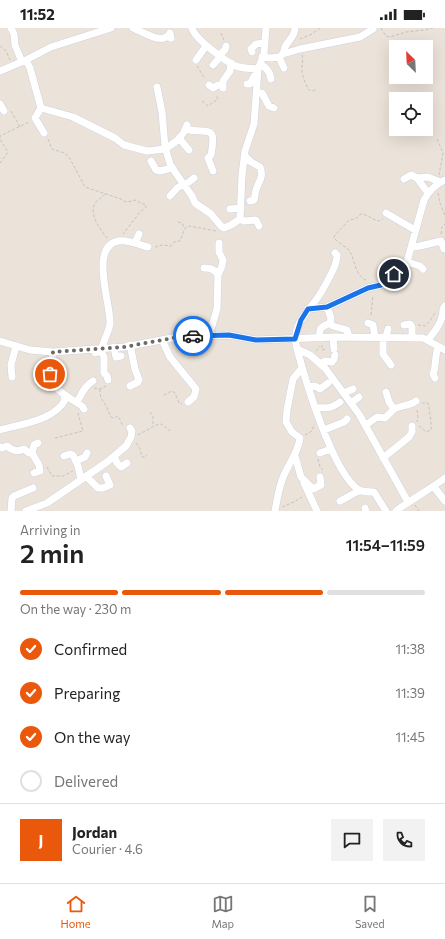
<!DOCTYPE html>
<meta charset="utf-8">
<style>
:root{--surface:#fff;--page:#f2f2f2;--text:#222;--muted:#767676;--line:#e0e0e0;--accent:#ea580c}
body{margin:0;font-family:Commissioner,sans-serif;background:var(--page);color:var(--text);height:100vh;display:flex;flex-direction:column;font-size:15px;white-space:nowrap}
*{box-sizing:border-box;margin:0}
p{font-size:13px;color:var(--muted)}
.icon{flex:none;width:22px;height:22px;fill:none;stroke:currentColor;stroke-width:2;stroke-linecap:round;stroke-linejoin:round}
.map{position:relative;height:483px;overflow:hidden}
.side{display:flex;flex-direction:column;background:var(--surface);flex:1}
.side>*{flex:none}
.needle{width:26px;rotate:336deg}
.tools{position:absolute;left:389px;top:12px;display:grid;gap:8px}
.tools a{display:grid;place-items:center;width:44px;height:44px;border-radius:0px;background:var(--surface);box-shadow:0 4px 16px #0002;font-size:20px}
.pin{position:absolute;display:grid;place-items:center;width:34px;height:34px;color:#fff;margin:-17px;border:2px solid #fff;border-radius:50%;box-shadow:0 1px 4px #0007}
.courier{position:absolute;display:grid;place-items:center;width:40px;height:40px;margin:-20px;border:3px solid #1a73e8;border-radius:50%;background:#fff;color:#222;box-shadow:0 1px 5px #0007}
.headline em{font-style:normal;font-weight:600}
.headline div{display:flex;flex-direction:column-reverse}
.headline{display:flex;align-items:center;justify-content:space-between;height:68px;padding:0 20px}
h1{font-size:26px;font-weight:600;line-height:30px}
.bar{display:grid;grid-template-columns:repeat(4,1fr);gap:6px 4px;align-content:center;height:48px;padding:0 20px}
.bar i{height:5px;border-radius:3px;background:var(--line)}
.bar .active{background:var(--accent)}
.bar p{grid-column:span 4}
.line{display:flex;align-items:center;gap:10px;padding:0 20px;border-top:1px solid var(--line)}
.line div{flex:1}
.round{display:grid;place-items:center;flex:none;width:42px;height:42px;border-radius:0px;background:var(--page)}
ol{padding:0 20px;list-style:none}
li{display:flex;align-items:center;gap:12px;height:44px}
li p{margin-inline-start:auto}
li .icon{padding:4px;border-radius:50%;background:var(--accent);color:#fff;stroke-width:4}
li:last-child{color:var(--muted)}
li i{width:22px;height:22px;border:2px solid var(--line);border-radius:50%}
.status{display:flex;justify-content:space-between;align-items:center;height:28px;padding:0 20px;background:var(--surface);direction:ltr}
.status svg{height:11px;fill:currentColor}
.menu{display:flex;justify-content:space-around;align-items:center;height:56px;border-top:1px solid var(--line);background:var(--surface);font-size:11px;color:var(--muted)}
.menu a{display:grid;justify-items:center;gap:2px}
.menu .active{color:var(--accent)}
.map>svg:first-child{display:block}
</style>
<div class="status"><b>11:52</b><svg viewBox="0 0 49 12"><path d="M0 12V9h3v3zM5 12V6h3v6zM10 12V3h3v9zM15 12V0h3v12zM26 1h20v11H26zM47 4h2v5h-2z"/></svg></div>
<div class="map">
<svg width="445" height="483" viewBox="0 0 445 483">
<rect width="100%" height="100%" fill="#ebe2d9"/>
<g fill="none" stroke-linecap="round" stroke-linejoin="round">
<g stroke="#ced2e1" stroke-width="8">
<path id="minor" d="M11,0L14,6L15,17L22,34
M133,0C143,4 163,18 170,5L171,10
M192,0C194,10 226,34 236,38C242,41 251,40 258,41
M252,24L251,21L256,16L265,15
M283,26C284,24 284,21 285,19C288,12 295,9 295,0
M219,27L225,22L226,18
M262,29L271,30L279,29L284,40
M279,29L283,26L300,21L360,9L373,1
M26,32L30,40L41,80L35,90L44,105
M196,32L206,18
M260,36C266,40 270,43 271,51
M213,37L221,28
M0,43L26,32L51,19L111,0
M247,56H250L254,48H257
M209,57L213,60L218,57L223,58
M157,59L162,84L165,119L170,136L175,144L192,168L195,175L211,186L221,198L224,200L231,197L240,191L242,147L245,123L254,96L258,41L264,26L266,0
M223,60V53L230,43L231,35
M256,65H262L269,78L274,80
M0,76L4,83
M41,80L73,89L115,110L124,117L147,123L165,121L178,112L184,104L187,97
M185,101C208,107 217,94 211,127L208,130L213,143
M179,110L189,122
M245,128L251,134L260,139C264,150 259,152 256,162C255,165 255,169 254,172L250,173
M151,133L156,142L160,143L172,140
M417,150L428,149L440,154
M404,151L411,147L417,150L428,165
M185,157L194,150
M170,168L177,160L184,156
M230,181L241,180
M386,185L415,202
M240,191L244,193L256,192L259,198
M135,215L139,206
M412,219L420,218L441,213L444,221
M335,225L337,227C337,235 334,241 330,248C326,256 322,264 316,272C304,288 291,299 297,321L310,327L325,340L359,386L408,474
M407,234L420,238L423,241
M204,240C211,240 214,241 218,247
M308,281L327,279L368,260L381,257L400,241L407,234L424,172C429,163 436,156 445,152
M330,295L333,298L347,302L349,309
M368,295L373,297L375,309
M404,297L410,296L412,299V309
M209,308L217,281L218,247L222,238L223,232L219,224V215
M333,309L334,321
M383,309V326L391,337
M386,309L388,301
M320,310C319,299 320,300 330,295L331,290L327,279
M162,312L170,329L196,361L194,369L188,374
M428,312C435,303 443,294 443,281L445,278
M0,313L30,322L53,324L124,319L183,308L229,307L256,312L336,309L423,310L445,322
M102,319C104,312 109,303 110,296C111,276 89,219 118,213C127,211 140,217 148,219
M114,319L116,329L121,328
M297,321C305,351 333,446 359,462C363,464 370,464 374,464L386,483
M53,324C52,331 50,339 50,346C50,361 72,371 82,378L84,381
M95,325L101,323L104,329V345L107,348L108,352
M320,336L325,333L332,334L334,331L335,327
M12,349L11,337L16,318
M435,350L433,346C436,340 435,327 438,319
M130,358L138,354L139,352L135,341L130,317
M308,359L315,358L320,361L328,355
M344,365L353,361
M77,374C82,366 84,358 93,353
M351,375L359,369
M316,380C327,379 329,382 340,374
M394,381C400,378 412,377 416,373
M366,397L377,389L385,390L394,381L389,374L386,364
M0,402C20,396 54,393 65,372L64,367
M324,402L344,394L347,391
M0,419L2,420L7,418C13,423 17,424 24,421L29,425H32L39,437L40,443L34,445
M32,425L34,417L38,415
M320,425L331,421
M64,428L70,426L73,427L78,438L81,452
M114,428L117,435L121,439L127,435
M295,428L301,449L313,461L321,457L320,449
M383,430L409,409L412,404V398
M76,433L85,429L87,425
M86,448L98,460H103L110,457L106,448
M304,455L317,483
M434,459L445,473
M340,473C347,470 353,465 360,463
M365,480L366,483
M11,483L12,470L14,468L33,460
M26,483L47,475L107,434L126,418L131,409L132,403L130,400
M275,483C277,471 279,458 284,447C290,433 298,425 300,410L292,404L286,394L287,382L293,351L302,340
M396,483C412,471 429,462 445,450"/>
</g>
<path stroke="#c3c3c3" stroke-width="1" stroke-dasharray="3 2" stroke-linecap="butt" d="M381,0L386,8L390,9L406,4L424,2L433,0
M221,5L224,12
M300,11L312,6L320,0
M0,18L6,23L10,32
M302,27C304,33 301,38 302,44C303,50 306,57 309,62L313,63L317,61
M197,38L205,51
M202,73L208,78L218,71L216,67
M11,83L20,99
M48,111L52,121L64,125L69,129L85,159L121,171C125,175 129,174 135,172L147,178L140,184L123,206
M437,111L443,125L439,147
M0,135L8,124L1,113L0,108L29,94
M438,165L440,175L445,188
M105,166C102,170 98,171 95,175C89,187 100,201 107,210
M178,194L182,195L184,199
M441,206L442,199L445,196
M155,219L162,217L171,218L174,214L180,213L185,200L189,198L216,203
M366,252C355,248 355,231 349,222C345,218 338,215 334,210L335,207L349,192L355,191L361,186C368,187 372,191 378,193L383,191
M371,287L373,267
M418,297L425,298L429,294L435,285
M322,317V322L327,321
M316,323L320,318
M94,360L100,361L106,358
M100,361C100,373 103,371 107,380C109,383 109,386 111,389L114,390L118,388L123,398
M164,367L172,363L175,365L179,375L182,376
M417,382L418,389L417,394
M150,384L153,388V398
M419,398L426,404L431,402C432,399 429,378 428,375H422
M138,407L156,397L161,396L170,403
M305,407L312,403L314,396
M55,410L83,403L78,385
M136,415L140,421L142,429H144L147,427
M318,431L320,439L323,442
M47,439L52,448H63L73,443
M415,477L419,483
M282,479L294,474L302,469"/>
<use href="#minor" stroke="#fff" stroke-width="7"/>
</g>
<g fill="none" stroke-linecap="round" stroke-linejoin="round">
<path stroke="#6c6966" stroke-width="4" stroke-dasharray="0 7.2" d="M50,346L53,324L124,319L184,308H193"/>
<path stroke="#1a73e8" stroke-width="5" d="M193,308L229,307L256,312L295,311L301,292L308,281L327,279L368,260L381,257L394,246"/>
</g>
</svg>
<div class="tools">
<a><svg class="needle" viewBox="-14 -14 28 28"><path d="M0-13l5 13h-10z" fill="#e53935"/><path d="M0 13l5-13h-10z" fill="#767676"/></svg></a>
<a><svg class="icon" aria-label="locate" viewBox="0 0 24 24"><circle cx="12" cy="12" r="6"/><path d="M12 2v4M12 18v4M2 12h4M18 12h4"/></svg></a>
</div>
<div class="pin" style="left:50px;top:346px;background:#ea580c"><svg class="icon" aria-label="bag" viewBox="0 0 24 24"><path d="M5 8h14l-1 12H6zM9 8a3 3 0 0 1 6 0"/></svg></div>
<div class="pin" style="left:394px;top:246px;background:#1f2937"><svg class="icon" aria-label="home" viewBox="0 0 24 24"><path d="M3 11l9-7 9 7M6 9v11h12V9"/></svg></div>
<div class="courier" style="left:193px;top:308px"><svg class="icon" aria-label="car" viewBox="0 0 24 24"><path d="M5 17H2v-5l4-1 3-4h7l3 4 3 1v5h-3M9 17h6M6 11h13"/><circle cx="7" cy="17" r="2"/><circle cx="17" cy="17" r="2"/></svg></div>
</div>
<section class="side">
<div class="headline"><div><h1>2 min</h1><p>Arriving in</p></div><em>11:54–11:59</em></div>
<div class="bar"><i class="active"></i><i class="active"></i><i class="active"></i><i></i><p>On the way · 230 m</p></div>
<ol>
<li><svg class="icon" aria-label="check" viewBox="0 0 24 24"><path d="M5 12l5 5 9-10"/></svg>Confirmed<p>11:38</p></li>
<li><svg class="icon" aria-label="check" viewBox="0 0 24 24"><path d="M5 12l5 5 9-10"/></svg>Preparing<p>11:39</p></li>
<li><svg class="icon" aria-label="check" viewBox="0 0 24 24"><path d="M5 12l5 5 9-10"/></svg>On the way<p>11:45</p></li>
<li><i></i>Delivered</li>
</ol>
<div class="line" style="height:72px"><b class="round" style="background:var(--accent);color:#fff">J</b><div><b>Jordan</b><p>Courier · 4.6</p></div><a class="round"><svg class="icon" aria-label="chat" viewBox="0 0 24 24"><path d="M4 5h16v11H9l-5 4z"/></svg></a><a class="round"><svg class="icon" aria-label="phone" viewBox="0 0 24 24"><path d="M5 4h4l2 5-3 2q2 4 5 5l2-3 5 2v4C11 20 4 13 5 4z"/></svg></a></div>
</section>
<nav class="menu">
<a class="active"><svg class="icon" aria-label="home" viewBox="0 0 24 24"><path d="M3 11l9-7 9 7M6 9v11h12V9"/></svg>Home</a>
<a><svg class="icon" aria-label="map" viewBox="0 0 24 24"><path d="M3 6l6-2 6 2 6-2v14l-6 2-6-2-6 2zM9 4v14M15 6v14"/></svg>Map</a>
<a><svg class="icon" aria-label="saved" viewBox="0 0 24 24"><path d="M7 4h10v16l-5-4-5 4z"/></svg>Saved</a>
</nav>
